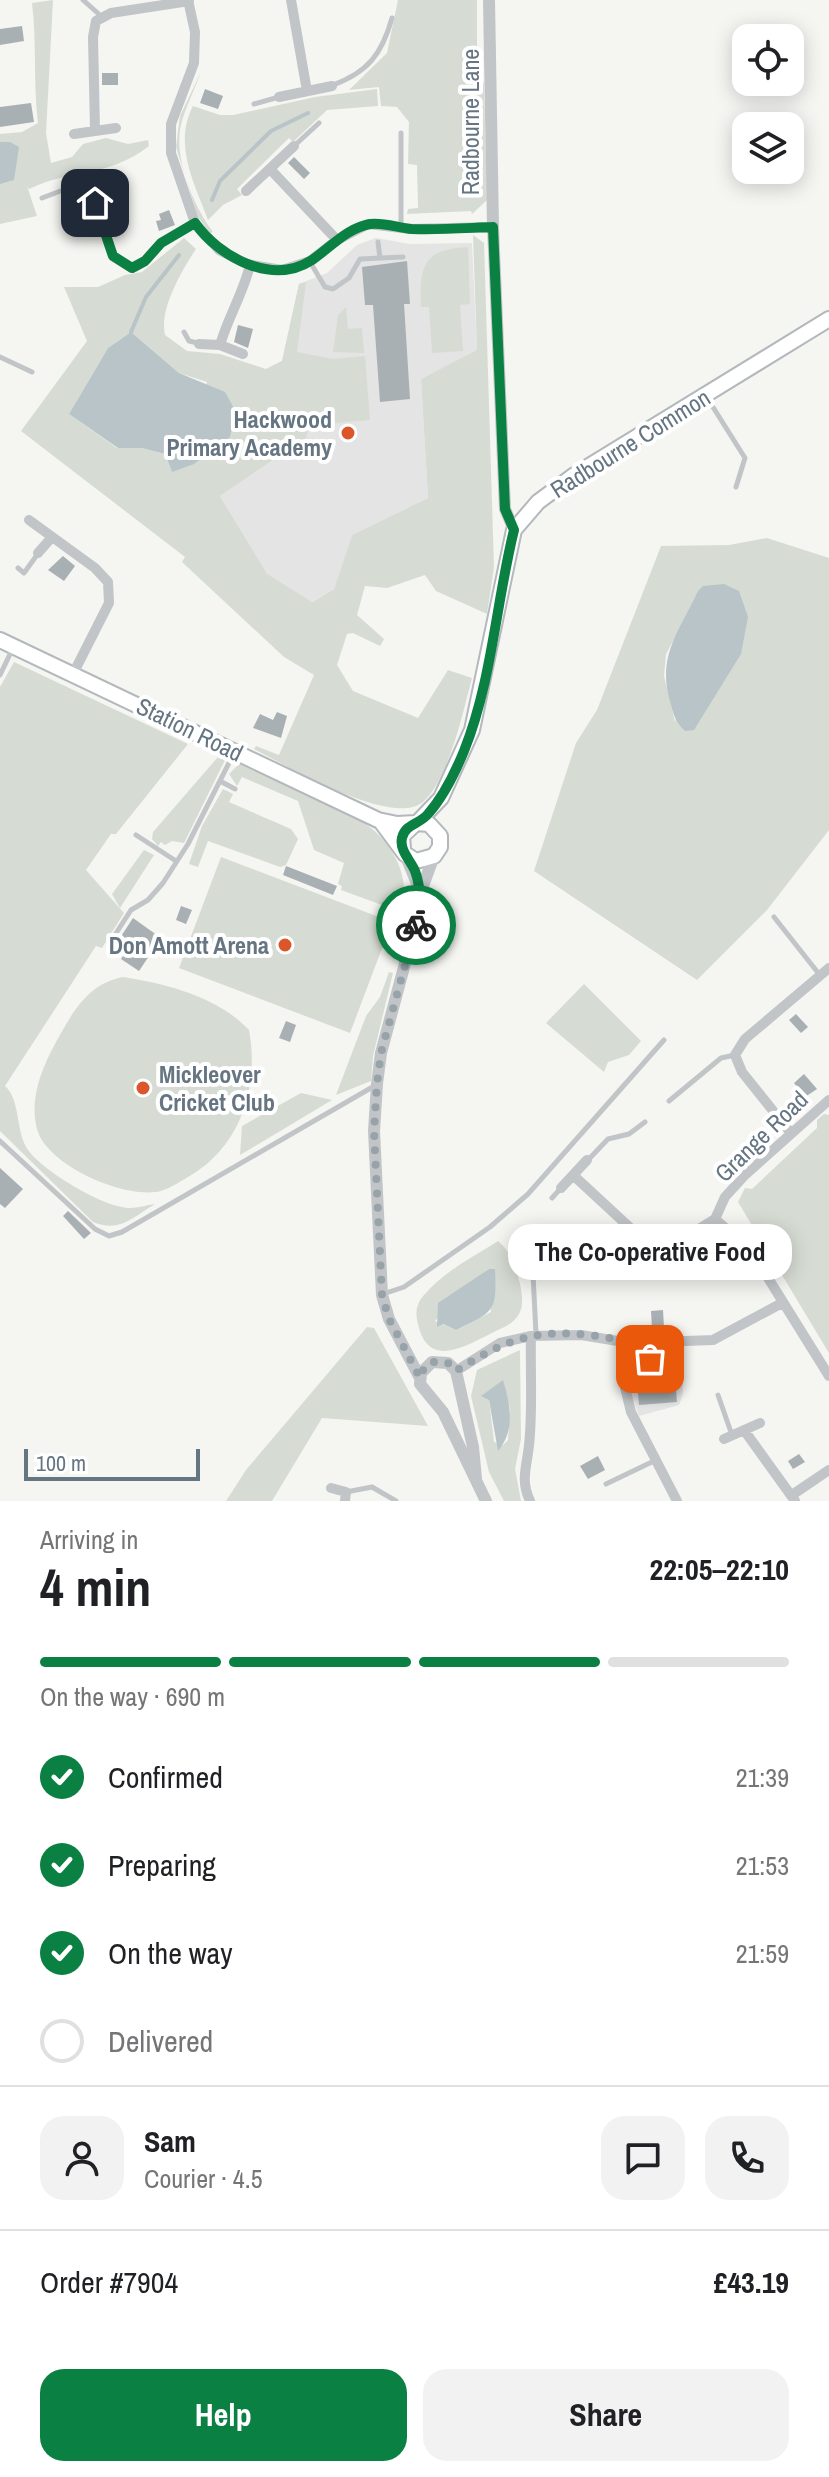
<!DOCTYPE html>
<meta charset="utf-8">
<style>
:root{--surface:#fff;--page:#f2f2f2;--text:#202124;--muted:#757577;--line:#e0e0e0;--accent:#0b8043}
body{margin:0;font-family:"Archivo Narrow",sans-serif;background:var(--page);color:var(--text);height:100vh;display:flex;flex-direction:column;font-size:30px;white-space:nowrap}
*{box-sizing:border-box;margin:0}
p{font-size:26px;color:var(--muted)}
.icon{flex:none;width:44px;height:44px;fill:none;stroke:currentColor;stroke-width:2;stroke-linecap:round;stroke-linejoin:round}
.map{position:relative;height:1501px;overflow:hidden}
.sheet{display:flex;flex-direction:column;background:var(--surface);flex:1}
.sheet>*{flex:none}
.fabs{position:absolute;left:732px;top:24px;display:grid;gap:16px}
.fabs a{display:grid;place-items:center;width:72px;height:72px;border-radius:16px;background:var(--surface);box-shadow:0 4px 20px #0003;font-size:40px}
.scale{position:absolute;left:24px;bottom:20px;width:176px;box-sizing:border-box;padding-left:8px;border:4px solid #657582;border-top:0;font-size:22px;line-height:28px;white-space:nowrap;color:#657582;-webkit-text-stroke:6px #fff;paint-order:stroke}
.pin{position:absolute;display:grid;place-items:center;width:68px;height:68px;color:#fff;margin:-34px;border-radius:16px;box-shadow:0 4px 12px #0006}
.courier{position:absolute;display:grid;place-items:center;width:80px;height:80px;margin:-40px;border:6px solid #0b8043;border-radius:50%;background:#fff;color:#222;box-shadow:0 2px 10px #0007}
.bubble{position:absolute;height:56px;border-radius:24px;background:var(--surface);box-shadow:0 4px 20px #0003;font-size:26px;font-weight:700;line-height:56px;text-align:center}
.overview em{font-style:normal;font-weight:700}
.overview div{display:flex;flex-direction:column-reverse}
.overview{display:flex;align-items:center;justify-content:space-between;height:136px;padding:0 40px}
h1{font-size:52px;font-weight:700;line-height:60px}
.bar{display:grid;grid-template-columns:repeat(4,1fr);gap:12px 8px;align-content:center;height:96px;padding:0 40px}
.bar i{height:10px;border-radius:6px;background:var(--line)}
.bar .on{background:var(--accent)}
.bar p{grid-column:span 4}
.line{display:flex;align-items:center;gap:20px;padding:0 40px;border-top:2px solid var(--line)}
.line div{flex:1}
.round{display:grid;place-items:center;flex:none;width:84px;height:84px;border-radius:24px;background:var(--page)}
ol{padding:0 40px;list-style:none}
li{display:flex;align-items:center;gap:24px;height:88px}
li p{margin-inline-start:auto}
li .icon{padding:8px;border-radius:50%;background:var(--accent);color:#fff;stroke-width:4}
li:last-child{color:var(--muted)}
li i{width:44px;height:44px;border:4px solid var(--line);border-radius:50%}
.cta{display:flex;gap:16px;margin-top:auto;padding:16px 40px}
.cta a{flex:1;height:92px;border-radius:24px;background:var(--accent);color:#fff;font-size:32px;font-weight:700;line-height:92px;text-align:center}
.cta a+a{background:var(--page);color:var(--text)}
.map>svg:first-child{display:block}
</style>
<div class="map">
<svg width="829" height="1501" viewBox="0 0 829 1501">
<rect width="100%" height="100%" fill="#f5f5f2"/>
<path fill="#e3e4e3" d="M376,238L410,244L472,243L477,351L421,379L428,498L352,535L334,589L311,602L267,575L220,496L278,457L266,369L282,361L299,284L327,273L357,245Z
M677,1348L682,1363L683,1394L679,1405L639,1416L632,1395L634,1357L642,1351Z"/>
<path fill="#d6dcd3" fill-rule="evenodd" d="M53,0L46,133L51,163L72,157L83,144L106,138L128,144L148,140L149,146C108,178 72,168 29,189L27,186L37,216L0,224V134L22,132L38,123C33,82 37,43 32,3Z
M398,0H477V74L484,83L487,200L472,214L471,211L407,214L408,209L418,208L417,165L408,164L409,122L397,107L381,106L379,87L349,90L387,53Z
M201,72C195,89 185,108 181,125C173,157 194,207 213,232L210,233L198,217L176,147L180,116Z
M377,89L378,106L327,110L293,142L289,138L237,189L242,195L223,205L208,220C194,182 173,145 193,106L220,115H233L315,97Z
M473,235L484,243L494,567L487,614L436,591L425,575L387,588L365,586L357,615L384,639L380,646L353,633L347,634L337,665L353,691L418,718L448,670L472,678C463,712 449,779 423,802C392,828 287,766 254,749L256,746L279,755L314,675L284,657L182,562L185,557L21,431L87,341L64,287H98L125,275L142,272L184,238L196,249C182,270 159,309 165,335L187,351L220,354L266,369L282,361L299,284L306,282L297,352L333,359L365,356L370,420L309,425L306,438L220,496L267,574L312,602L334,589L352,535L428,498L421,379L477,350ZM131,332L179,373L207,382L172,472L165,454L142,448H117L69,414L108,348Z
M468,247L470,304L460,305L463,351L432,353L429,307H421C419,265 424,249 468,247Z
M346,307L348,329L362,328L364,353L333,352L338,315Z
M767,538L829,558V830L767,910L697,980L534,871L576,743L597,710L661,546L729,545ZM703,586L675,722L664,676L666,654Z
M14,662L188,744L116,834H111L86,870L124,913L102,948L96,946L5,1086C21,1100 15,1131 28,1150C43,1171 104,1208 130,1208C138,1208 147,1205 155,1204C133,1217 120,1233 93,1222L0,1131V687Z
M218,757L225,760L184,843L172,841L165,845L161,842L158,846L152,839L153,832Z
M242,761L367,820V825C394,844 412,880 401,912L341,890L342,886L338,884L344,863L314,850L298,801L242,777L237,786L229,774Z
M223,789L233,794L229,802L291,829L298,839L286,865L280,867L208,841L198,867L189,864L202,826Z
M144,850L154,855L120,908L112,894Z
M221,857L392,922L350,1033L179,968Z
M389,972L393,973L373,1056L371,1081L336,1095L366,1016L380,997Z
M123,977C168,984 218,997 249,1030C260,1090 239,1151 183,1180C176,1184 168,1189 161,1191C126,1200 47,1166 37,1129C29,1098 42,1068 56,1042C73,1012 87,984 123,977Z
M584,984L641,1041L629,1055L608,1062L604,1072L546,1023Z
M301,1093L332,1100L240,1155L242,1126Z
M824,1114L829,1115V1353L738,1202L745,1188L752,1189L817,1128V1120Z
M498,1241C511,1251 516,1269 520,1284C522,1293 524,1306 519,1314C512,1326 502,1327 490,1334C462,1348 428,1368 418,1324C415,1313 416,1304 424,1295C443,1272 473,1257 498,1241ZM489,1269L491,1312L456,1330L435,1321L466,1286Z
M367,1327L374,1328L428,1426L322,1418L272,1501H226L246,1470Z
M520,1350L521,1439L515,1469L521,1501H504L489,1472L471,1396L477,1370ZM503,1381L510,1409L508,1440L503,1445L494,1442L489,1400Z"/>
<path fill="#b8c4c8" d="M0,142H10L19,147L14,180L0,184Z
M131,332L179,373L225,392L235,410L230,437L194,464L172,472L165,454L142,448H118L69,414L108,348Z
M724,584L739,591L748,617L741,654L694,730L685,731C674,721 673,712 669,698C658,654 680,630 698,591L703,586Z
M489,1269H495C497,1313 494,1311 456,1330L443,1324L437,1327L438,1303Z
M503,1380C511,1406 515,1431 498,1451L489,1400L481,1396Z"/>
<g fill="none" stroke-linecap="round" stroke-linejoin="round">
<path stroke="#b8c4c8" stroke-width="4" d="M212,200L220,181L271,131L308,113
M131,332L146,297L179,255"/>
</g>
<path fill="#a8b0b4" d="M22,26L24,41L0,45V29Z
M102,73H118V85H102Z
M205,89L223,96L218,109L200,103Z
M31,103L34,122L0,127V107Z
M294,157L310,173L304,179L288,163Z
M169,210L175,225L159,231L156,221L161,220L159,214Z
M407,261L410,304H404L410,399L380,402L373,305H365L362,267Z
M238,325L253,329L248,348L234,342Z
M63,556L75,566L64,581L48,570Z
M277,712L287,716L281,738L253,728L260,714L273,720Z
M286,866L337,886L333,895L283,875Z
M181,906L192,910L186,924L176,920Z
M133,918L161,938L139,971L121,959L124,954L114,947Z
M796,1014L808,1027L801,1033L789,1020Z
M286,1021L296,1025L290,1042L279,1038Z
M804,1074L817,1089L805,1097L794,1083Z
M0,1168L23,1189L5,1208L0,1204Z
M68,1211L91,1233L84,1239L63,1216Z
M663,1310L664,1327L652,1328L651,1311Z
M674,1365L677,1402L639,1405L636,1369Z
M799,1454L805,1462L793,1469L788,1461Z
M598,1456L605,1470L588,1479L580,1466Z"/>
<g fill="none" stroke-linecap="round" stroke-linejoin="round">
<g stroke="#b3b8bc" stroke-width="18">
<path id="secondary" d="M0,640L378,820L397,824L416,823
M418,822L441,798L472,730L514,530L538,502L573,476L829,319
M382,823L405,854L416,861L434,856L440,847V836L429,824L416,823L402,836L403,849"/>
</g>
<path stroke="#c1c5c8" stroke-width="5" d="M83,0L101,16
M333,85C368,72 382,54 392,18
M254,104L279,97
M294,146L319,123
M42,198L71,187
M401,227V133
M378,242L380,258
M310,262L325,287L333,289L349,278L360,259L403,257
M184,332L189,341L198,343
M0,357L32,372
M706,396L745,458L736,487
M18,568L24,573L37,555
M0,675L13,648
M220,781L235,789
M136,835L176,861
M774,917L819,974
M109,944L131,910L148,900L163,883L188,844L234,753
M669,1101L721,1058L735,1055
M0,1141L95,1229L109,1236L122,1232L376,1085
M588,1160L608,1139L629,1134L645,1122
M552,1198L561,1188
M525,1253L533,1274L536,1334
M383,1294L404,1287L490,1227L528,1194L664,1040
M645,1343L650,1359L670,1358
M718,1395L732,1435
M606,1484L656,1460
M346,1492L372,1487L396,1501"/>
<path stroke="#c1c5c8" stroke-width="10" d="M188,0L195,32L194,63L171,124V153L195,223L219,250L247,264L282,270L310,261L337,240L368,224L410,229L493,227
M291,0L307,91
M279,97L332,86
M95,130L93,37L96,21L111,13L189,1
M74,134L116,128
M270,169L337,240
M88,182L113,256L132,268L145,261L161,243L195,223
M72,186L107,176
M246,191L294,146
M199,344L220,345L243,354
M220,345C228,317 243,294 250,265
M29,520L95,568L108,582L109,603L72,676
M38,553L52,537
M790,1132L742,1072L735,1055L745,1039L829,968
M573,1175L640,1237L659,1244L679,1241L715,1219L725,1197L745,1175L829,1100
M561,1188L587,1160
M715,1219L750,1249L829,1376
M630,1343L625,1387L631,1412L677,1501
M456,1371L500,1343L531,1336L581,1335L630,1343L713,1340L782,1303
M744,1430L795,1501
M724,1439L760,1423
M331,1488L346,1492L345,1501
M792,1495L829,1470
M530,1501C520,1480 527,1466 529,1445C533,1409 530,1372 531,1336"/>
<path stroke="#c1c5c8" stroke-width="12" d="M489,0L493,227L505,509L514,530
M405,854L420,891
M420,1378L389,1319L382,1295L374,1131L377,1084L381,1053L415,926L420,894L434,856
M476,1479L473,1447L456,1371L448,1363L432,1362L421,1373L420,1384L443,1412L486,1501"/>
<use href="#secondary" stroke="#fff" stroke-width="14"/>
</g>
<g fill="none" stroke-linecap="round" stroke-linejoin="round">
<path stroke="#97a2a9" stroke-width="8" stroke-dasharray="0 14.4" d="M416,925L381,1053L377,1084L374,1131L382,1295L389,1319L420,1378L424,1368L432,1362L448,1363L456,1371C506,1339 536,1328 596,1336C613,1338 628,1343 645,1343L650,1359"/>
<path stroke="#0b8043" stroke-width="10" d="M95,203L113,256L132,268L145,261L161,243L195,223C219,257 272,286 312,260C331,247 347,228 370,224C384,222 398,228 412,229C439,230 466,228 493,227L505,509L514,530C496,603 492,681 464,751C455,773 444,796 428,814C420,824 405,824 402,838C399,850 411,861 415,871C422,890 420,907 416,925"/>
</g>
<g fill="#dc562b" stroke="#fff" stroke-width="3">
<circle cx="348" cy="433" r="8"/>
<circle cx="285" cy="945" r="8"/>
<circle cx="143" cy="1088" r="8"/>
</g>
<g text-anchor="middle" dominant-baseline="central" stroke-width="8" stroke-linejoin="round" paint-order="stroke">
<g font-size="24" fill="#657582" stroke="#fff">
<text transform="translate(470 122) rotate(-90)">Radbourne Lane</text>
<text transform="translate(630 443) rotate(-32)">Radbourne Common</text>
<text transform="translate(190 729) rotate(26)">Station Road</text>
<text transform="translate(761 1136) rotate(-44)">Grange Road</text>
</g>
<g font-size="24" font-weight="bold" fill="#657582" stroke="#fff" text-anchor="end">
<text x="332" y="419">Hackwood<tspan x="332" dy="28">Primary Academy</tspan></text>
<text x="269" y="945">Don Amott Arena</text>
<text x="159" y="1074" text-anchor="start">Mickleover<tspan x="159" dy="28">Cricket Club</tspan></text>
</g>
</g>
</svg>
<div class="fabs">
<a><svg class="icon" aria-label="locate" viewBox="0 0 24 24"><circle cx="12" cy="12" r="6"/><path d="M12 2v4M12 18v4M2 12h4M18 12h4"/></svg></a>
<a><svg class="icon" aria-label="layers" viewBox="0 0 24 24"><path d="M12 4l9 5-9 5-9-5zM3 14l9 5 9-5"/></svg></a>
</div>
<div class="scale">100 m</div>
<div class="pin" style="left:650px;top:1359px;background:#ea580c"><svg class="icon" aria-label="bag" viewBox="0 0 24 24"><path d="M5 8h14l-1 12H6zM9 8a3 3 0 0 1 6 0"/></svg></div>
<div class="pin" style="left:95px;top:203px;background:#1f2937"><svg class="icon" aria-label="home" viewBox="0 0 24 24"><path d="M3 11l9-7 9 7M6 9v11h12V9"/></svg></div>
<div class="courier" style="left:416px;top:925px"><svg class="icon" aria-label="bike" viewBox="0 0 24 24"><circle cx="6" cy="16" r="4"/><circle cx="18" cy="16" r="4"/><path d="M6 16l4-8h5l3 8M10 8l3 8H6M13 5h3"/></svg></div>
<div class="bubble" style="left:508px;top:1224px;width:284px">The Co-operative Food</div>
</div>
<section class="sheet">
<div class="overview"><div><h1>4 min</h1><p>Arriving in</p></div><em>22:05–22:10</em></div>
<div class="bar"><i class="on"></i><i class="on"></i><i class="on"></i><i></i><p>On the way · 690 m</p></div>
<ol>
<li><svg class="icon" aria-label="check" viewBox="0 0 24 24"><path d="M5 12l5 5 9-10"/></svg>Confirmed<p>21:39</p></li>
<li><svg class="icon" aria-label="check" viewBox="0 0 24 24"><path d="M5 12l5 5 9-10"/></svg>Preparing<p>21:53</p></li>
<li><svg class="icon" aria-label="check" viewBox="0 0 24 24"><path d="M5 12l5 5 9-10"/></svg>On the way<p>21:59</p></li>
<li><i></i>Delivered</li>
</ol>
<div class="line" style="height:144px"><a class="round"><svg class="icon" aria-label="person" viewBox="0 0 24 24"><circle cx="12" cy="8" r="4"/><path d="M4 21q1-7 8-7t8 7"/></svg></a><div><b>Sam</b><p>Courier · 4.5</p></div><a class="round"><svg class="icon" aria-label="chat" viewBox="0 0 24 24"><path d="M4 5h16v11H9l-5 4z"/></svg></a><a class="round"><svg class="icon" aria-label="phone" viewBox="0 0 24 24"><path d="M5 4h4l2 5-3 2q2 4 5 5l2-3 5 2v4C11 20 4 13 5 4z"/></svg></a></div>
<div class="line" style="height:104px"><div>Order #7904</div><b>£43.19</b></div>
<div class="cta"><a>Help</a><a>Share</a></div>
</section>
